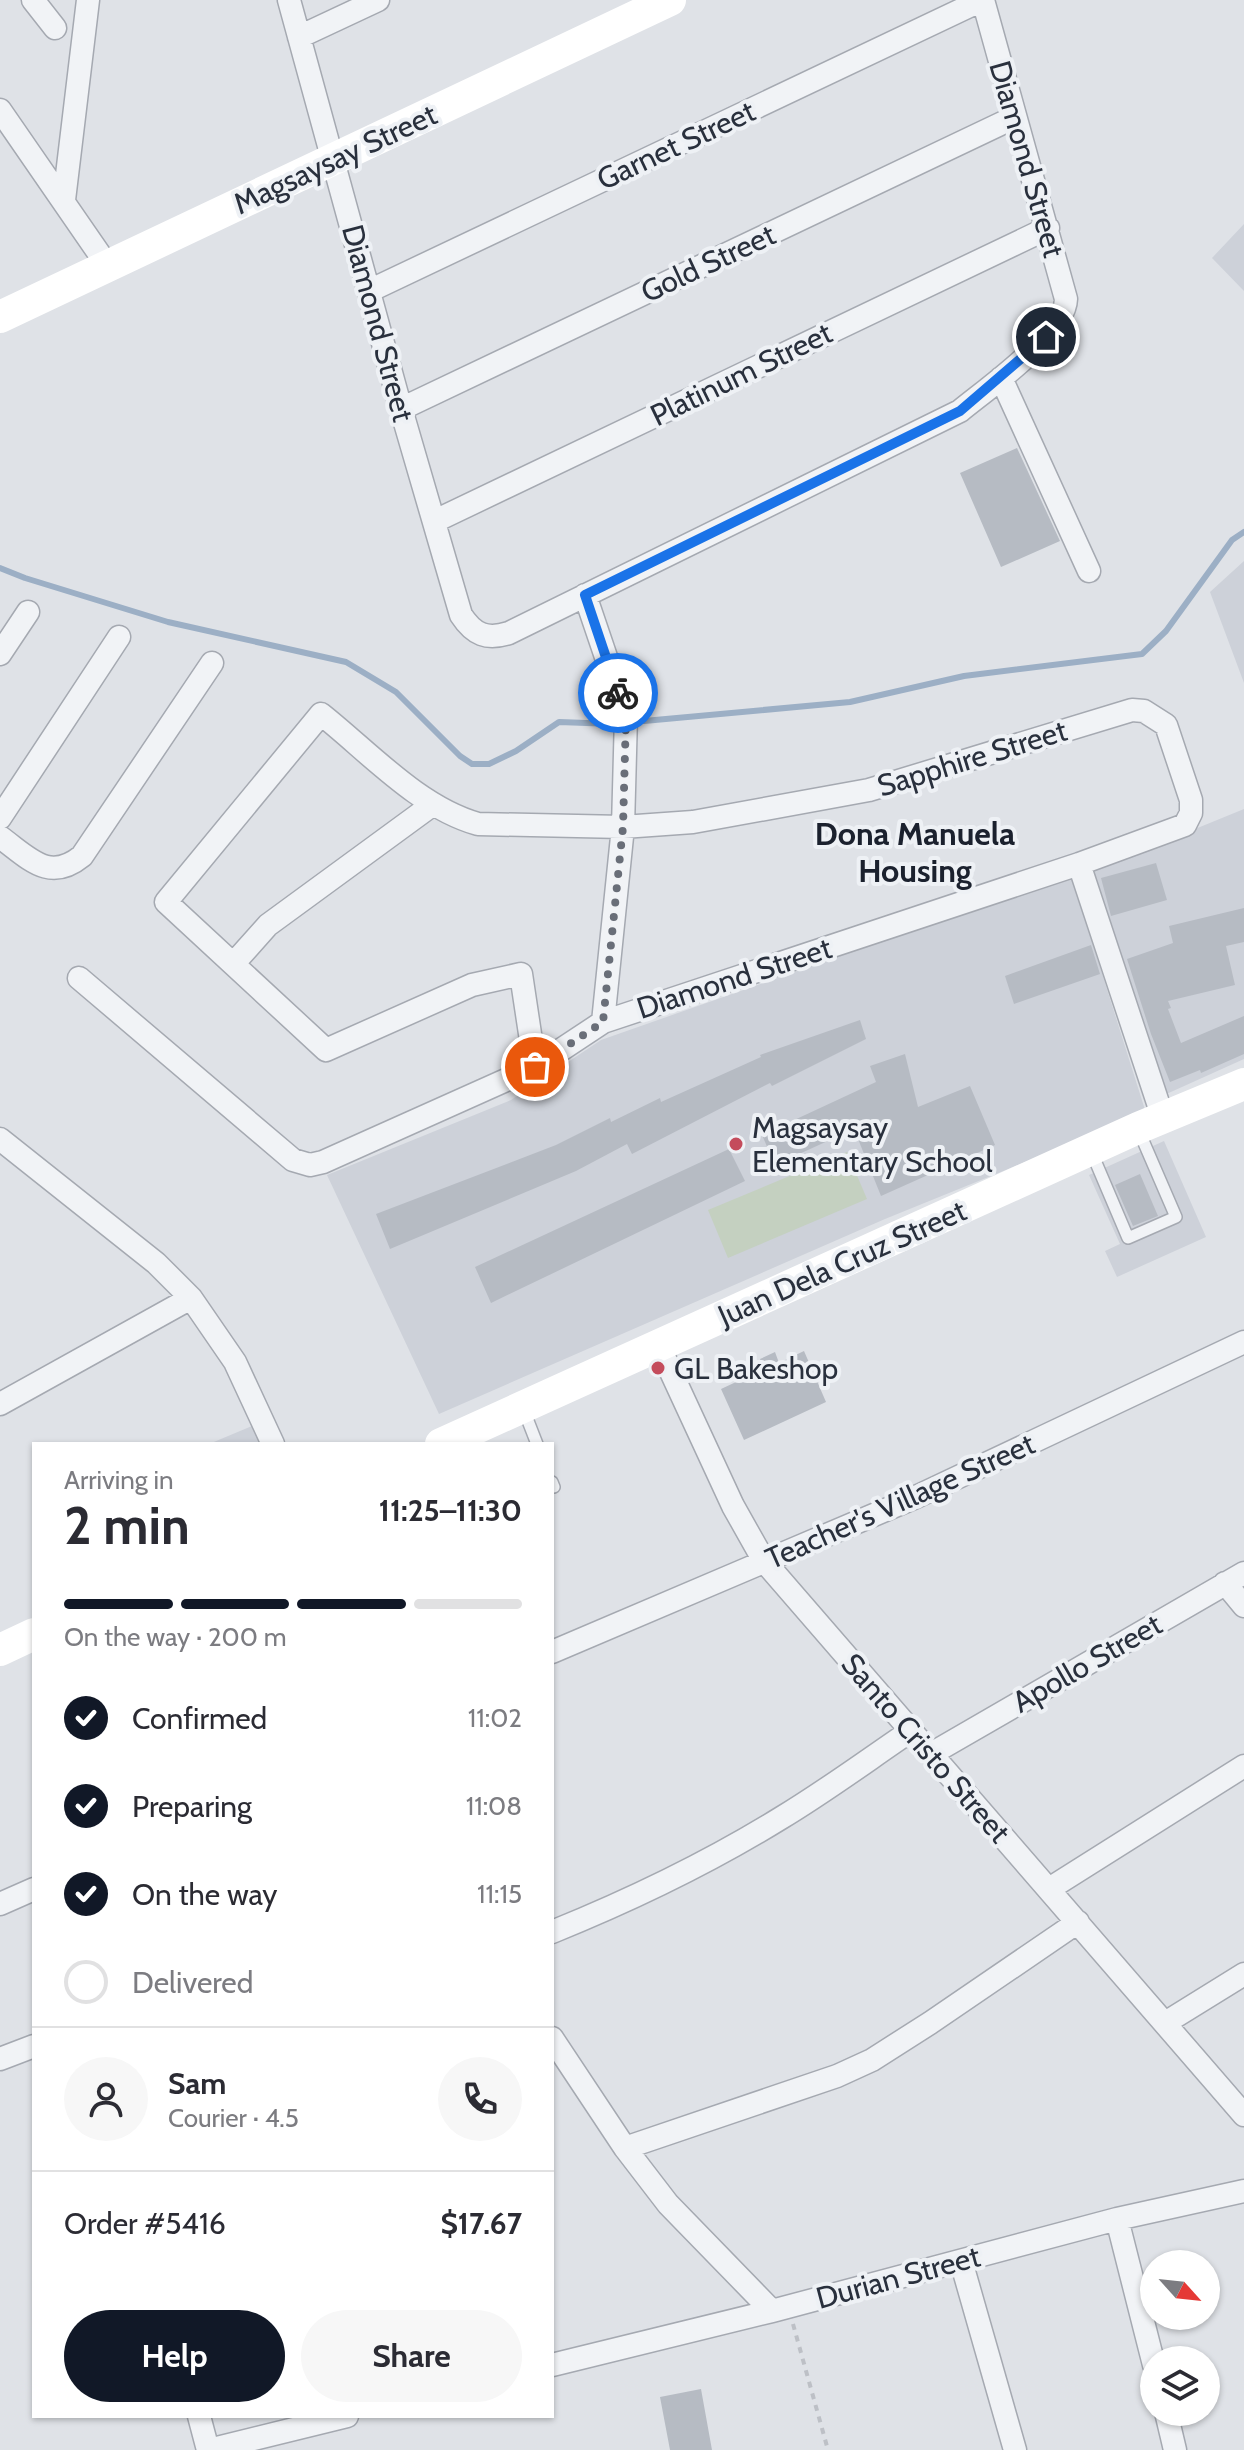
<!DOCTYPE html>
<meta charset="utf-8">
<style>
:root{--surface:#fff;--page:#f7f7f7;--text:#2b2b33;--muted:#7c7c81;--line:#e1e1e2;--accent:#111827}
body{margin:0;font-family:Cabin,sans-serif;background:var(--page);color:var(--text);height:100vh;display:flex;flex-direction:column;font-size:30px;white-space:nowrap}
*{box-sizing:border-box;margin:0}
p{font-size:26px;color:var(--muted)}
.icon{flex:none;width:44px;height:44px;fill:none;stroke:currentColor;stroke-width:2;stroke-linecap:round;stroke-linejoin:round}
.map{position:relative;flex:1;overflow:hidden}
.side{position:absolute;left:32px;top:1442px;width:522px;height:976px;display:flex;flex-direction:column;background:var(--surface);border-radius:0px;box-shadow:0 2px 6px #0004}
.side>*{flex:none}
.needle{width:52px;rotate:117deg}
.buttons{position:absolute;left:1140px;top:2250px;display:grid;gap:16px}
.buttons a{display:grid;place-items:center;width:80px;height:80px;border-radius:50%;background:var(--surface);box-shadow:0 2px 6px #0004;font-size:40px}
.pin{position:absolute;display:grid;place-items:center;width:68px;height:68px;color:#fff;margin:-34px;border:4px solid #fff;border-radius:50%;box-shadow:0 2px 8px #0007}
.courier{position:absolute;display:grid;place-items:center;width:80px;height:80px;margin:-40px;border:6px solid #1a73e8;border-radius:50%;background:#fff;color:#222;box-shadow:0 2px 10px #0007}
.overview em{font-style:normal;font-weight:700}
.overview div{display:flex;flex-direction:column-reverse}
.overview{display:flex;align-items:center;justify-content:space-between;height:136px;padding:0 32px}
h1{font-size:52px;font-weight:700;line-height:60px}
.bar{display:grid;grid-template-columns:repeat(4,1fr);gap:12px 8px;align-content:center;height:96px;padding:0 32px}
.bar i{height:10px;border-radius:6px;background:var(--line)}
.bar .selected{background:var(--accent)}
.bar p{grid-column:span 4}
.line{display:flex;align-items:center;gap:20px;padding:0 32px;border-top:2px solid var(--line)}
.line div{flex:1}
.round{display:grid;place-items:center;flex:none;width:84px;height:84px;border-radius:42px;background:var(--page)}
ol{padding:0 32px;list-style:none}
li{display:flex;align-items:center;gap:24px;height:88px}
li p{margin-inline-start:auto}
li .icon{padding:8px;border-radius:50%;background:var(--accent);color:#fff;stroke-width:4}
li:last-child{color:var(--muted)}
li i{width:44px;height:44px;border:4px solid var(--line);border-radius:50%}
.button{display:flex;gap:16px;margin-top:auto;padding:16px 32px}
.button a{flex:1;height:92px;border-radius:48px;background:var(--accent);color:#fff;font-size:32px;font-weight:700;line-height:92px;text-align:center}
.button a+a{background:var(--page);color:var(--text)}
.map>svg:first-child{display:block}
</style>
<div class="map">
<svg width="1244" height="2450" viewBox="0 0 1244 2450">
<rect width="100%" height="100%" fill="#dfe2e7"/>
<path fill="#cdd1d9" d="M1244,224V291L1212,258Z
M1244,561V683L1210,592Z
M1244,809V1059L1162,1096L1085,874Z
M1071,875L1146,1113L885,1219L439,1414L327,1175L511,1100L601,1040Z
M1164,1141L1206,1237L1117,1277L1105,1251L1120,1244L1089,1175Z
M252,1426L260,1444H209Z"/>
<path fill="#c4d0c0" d="M847,1152L867,1199L728,1258L708,1210Z"/>
<g fill="none" stroke-linecap="round" stroke-linejoin="round">
<path stroke="#9cafc5" stroke-width="6" d="M0,568L25,578L168,622L346,662L396,692L460,756L472,764H489L516,751L559,722L614,724
M644,721L850,702L964,676L1142,654L1166,631L1232,540L1244,532"/>
</g>
<path fill="#b6bbc3" d="M1017,448L1060,541L1001,567L960,473Z
M1156,863L1167,900L1111,916L1101,878Z
M1244,908V942L1226,946L1235,985L1168,1001L1171,1008L1168,1009L1181,1043L1244,1016V1054L1201,1073L1200,1070L1170,1082L1151,1034L1127,959L1173,943L1169,926Z
M1091,945L1100,974L1014,1004L1005,976Z
M860,1020L866,1039L772,1086L770,1083L632,1154L627,1144L576,1171L390,1249L376,1214L556,1145L610,1118L611,1122L660,1098L661,1102L761,1057L760,1055Z
M905,1054L918,1107L970,1086L995,1145L881,1196L854,1129L775,1165L762,1135L876,1082L870,1066Z
M729,1149L745,1181L491,1303L475,1267Z
M1140,1174L1158,1216L1133,1226L1115,1185Z
M804,1351L826,1402L744,1440L721,1389L764,1369L760,1359L775,1352L779,1363Z
M701,2389L712,2450H670L660,2397Z"/>
<g fill="none" stroke-linecap="round" stroke-linejoin="round">
<g stroke="#a5a9b1" stroke-width="14">
<path id="lane" d="M1091,1151L1128,1238L1176,1217L1138,1129
M523,1408L537,1444
M552,1482L554,1487"/>
</g>
<g stroke="#a5a9b1" stroke-width="25">
<path id="street" d="M33,0L55,28
M289,0L401,409L461,615C474,635 487,640 509,633L960,411C988,388 1065,334 1066,299L983,0
M299,37L378,0
M0,110L107,265
M64,200L88,0
M369,291L982,0
M1001,378L1089,571
M401,409L1015,117
M435,521L1048,228
M585,595L626,716L623,827L603,1022
M0,654L28,612
M0,818L119,637
M0,837C29,858 49,883 82,856L212,663
M1079,864L1163,1118
M234,963L268,925L432,805
M79,978L293,1160L310,1165L323,1162L535,1067L603,1022L1079,864L1185,825L1191,813V800L1166,725L1144,711L1132,710L869,790L693,822L623,827L478,824C418,807 369,752 321,714L166,902L326,1050L472,985L521,974L535,1067
M0,1139L156,1263L191,1298L235,1362L273,1444
M659,1346L733,1506L764,1561L1244,2115
M0,1404L191,1298
M1225,1583L1244,1606
M552,1652L916,1497L1244,1342
M931,1754L1244,1573
M1049,1889L1244,1766
M0,1904L34,1889
M552,1932C631,1900 708,1863 781,1818C826,1791 869,1759 912,1730
M1165,2023L1244,1974
M552,2038L625,2148L668,2204L772,2311
M0,2059L34,2046
M625,2148L837,2076L872,2060L930,2023L1078,1922
M1117,2219L1154,2365
M961,2261L1015,2450
M552,2365L772,2311L1117,2219L1244,2191
M1166,2412L1175,2450
M199,2416L208,2450
M209,2450L347,2416"/>
</g>
<path stroke="#bdc0c6" stroke-width="4" stroke-dasharray="6 6" stroke-linecap="butt" d="M793,2324L828,2450"/>
<use href="#lane" stroke="#f1f3f6" stroke-width="11"/>
<use href="#street" stroke="#f1f3f6" stroke-width="22"/>
<path stroke="#fff" stroke-width="32" d="M0,317L670,0
M441,1444L1138,1128L1244,1084
M0,1650L34,1634"/>
</g>
<g fill="none" stroke-linecap="round" stroke-linejoin="round">
<path stroke="#696e78" stroke-width="8" stroke-dasharray="0 14.4" d="M535,1067L603,1022L623,827L626,716L618,693"/>
<path stroke="#1a73e8" stroke-width="10" d="M618,693L585,595L960,411L1046,337"/>
</g>
<g fill="#c44c5c" stroke="#eef1f5" stroke-width="3">
<circle cx="736" cy="1144" r="8"/>
<circle cx="658" cy="1368" r="8"/>
</g>
<g text-anchor="middle" dominant-baseline="central" stroke-width="8" stroke-linejoin="round" paint-order="stroke">
<g font-size="30" fill="#29303d" stroke="#eef1f5">
<text transform="translate(676 145) rotate(-25)">Garnet Street</text>
<text transform="translate(335 159) rotate(-25)">Magsaysay Street</text>
<text transform="translate(1027 159) rotate(74)">Diamond Street</text>
<text transform="translate(708 263) rotate(-25)">Gold Street</text>
<text transform="translate(378 323) rotate(75)">Diamond Street</text>
<text transform="translate(741 374) rotate(-26)">Platinum Street</text>
<text transform="translate(972 758) rotate(-17)">Sapphire Street</text>
<text transform="translate(734 978) rotate(-18)">Diamond Street</text>
<text transform="translate(842 1263) rotate(-24)">Juan Dela Cruz Street</text>
<text transform="translate(900 1501) rotate(-24)">Teacher's Village Street</text>
<text transform="translate(1087 1663) rotate(-30)">Apollo Street</text>
<text transform="translate(926 1748) rotate(49)">Santo Cristo Street</text>
<text transform="translate(898 2277) rotate(-15)">Durian Street</text>
</g>
<g font-size="30" fill="#29303d" stroke="#eef1f5" text-anchor="start">
<text x="752" y="1127">Magsaysay<tspan x="752" dy="34">Elementary School</tspan></text>
<text x="674" y="1368">GL Bakeshop</text>
</g>
<g font-size="32" font-weight="bold" fill="#1b212e" stroke="#eef1f5">
<text x="915" y="833">Dona Manuela<tspan x="915" dy="37">Housing</tspan></text>
</g>
</g>
</svg>
<div class="buttons">
<a><svg class="needle" viewBox="-14 -14 28 28"><path d="M0-13l5 13h-10z" fill="#e53935"/><path d="M0 13l5-13h-10z" fill="#7c7c81"/></svg></a>
<a><svg class="icon" aria-label="layers" viewBox="0 0 24 24"><path d="M12 4l9 5-9 5-9-5zM3 14l9 5 9-5"/></svg></a>
</div>
<div class="pin" style="left:535px;top:1067px;background:#ea580c"><svg class="icon" aria-label="bag" viewBox="0 0 24 24"><path d="M5 8h14l-1 12H6zM9 8a3 3 0 0 1 6 0"/></svg></div>
<div class="pin" style="left:1046px;top:337px;background:#1f2937"><svg class="icon" aria-label="home" viewBox="0 0 24 24"><path d="M3 11l9-7 9 7M6 9v11h12V9"/></svg></div>
<div class="courier" style="left:618px;top:693px"><svg class="icon" aria-label="bike" viewBox="0 0 24 24"><circle cx="6" cy="16" r="4"/><circle cx="18" cy="16" r="4"/><path d="M6 16l4-8h5l3 8M10 8l3 8H6M13 5h3"/></svg></div>
<section class="side">
<div class="overview"><div><h1>2 min</h1><p>Arriving in</p></div><em>11:25–11:30</em></div>
<div class="bar"><i class="selected"></i><i class="selected"></i><i class="selected"></i><i></i><p>On the way · 200 m</p></div>
<ol>
<li><svg class="icon" aria-label="check" viewBox="0 0 24 24"><path d="M5 12l5 5 9-10"/></svg>Confirmed<p>11:02</p></li>
<li><svg class="icon" aria-label="check" viewBox="0 0 24 24"><path d="M5 12l5 5 9-10"/></svg>Preparing<p>11:08</p></li>
<li><svg class="icon" aria-label="check" viewBox="0 0 24 24"><path d="M5 12l5 5 9-10"/></svg>On the way<p>11:15</p></li>
<li><i></i>Delivered</li>
</ol>
<div class="line" style="height:144px"><a class="round"><svg class="icon" aria-label="person" viewBox="0 0 24 24"><circle cx="12" cy="8" r="4"/><path d="M4 21q1-7 8-7t8 7"/></svg></a><div><b>Sam</b><p>Courier · 4.5</p></div><a class="round"><svg class="icon" aria-label="phone" viewBox="0 0 24 24"><path d="M5 4h4l2 5-3 2q2 4 5 5l2-3 5 2v4C11 20 4 13 5 4z"/></svg></a></div>
<div class="line" style="height:104px"><div>Order #5416</div><b>$17.67</b></div>
<div class="button"><a>Help</a><a>Share</a></div>
</section>
</div>
